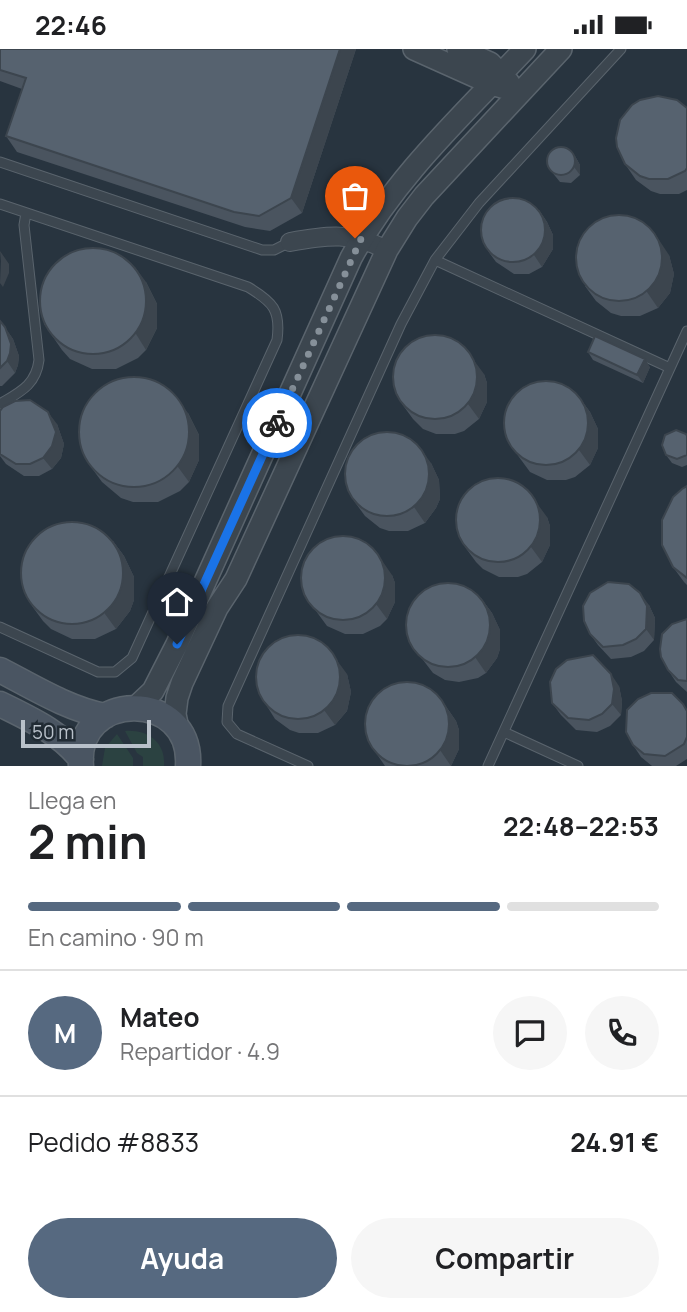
<!DOCTYPE html>
<html lang="es">
<meta charset="utf-8">
<style>
:root{--surface:#fff;--page:#f6f6f6;--text:#202124;--muted:#757577;--line:#e0e0e0;--accent:#566980}
body{margin:0;font-family:Manrope,sans-serif;background:var(--page);color:var(--text);height:100vh;display:flex;flex-direction:column;font-size:26px;white-space:nowrap}
*{box-sizing:border-box;margin:0}
p{font-size:23px;color:var(--muted)}
.icon{flex:none;width:38px;height:38px;fill:none;stroke:currentColor;stroke-width:2;stroke-linecap:round;stroke-linejoin:round}
.map{position:relative;height:717px;overflow:hidden}
.side{display:flex;flex-direction:column;background:var(--surface);flex:1}
.side>*{flex:none}
.scale{position:absolute;left:21px;bottom:18px;width:130px;box-sizing:border-box;padding-left:7px;border:4px solid #b9c1ca;border-top:0;font-size:19px;line-height:24px;white-space:nowrap;color:#b9c1ca;-webkit-text-stroke:5px #212b34;paint-order:stroke}
.pin{position:absolute;display:grid;place-items:center;width:60px;height:60px;color:#fff;margin:-72px -30px;border-radius:50% 50% 50% 0;rotate:-45deg;box-shadow:0 0 7px #0007}
.pin .icon{rotate:45deg}
.courier{position:absolute;display:grid;place-items:center;width:70px;height:70px;margin:-35px;border:5px solid #1a73e8;border-radius:50%;background:#fff;color:#222;box-shadow:0 2px 9px #0007}
.overview em{font-style:normal;font-weight:700}
.overview div{display:flex;flex-direction:column-reverse}
.overview{display:flex;align-items:center;justify-content:space-between;height:119px;padding:0 28px}
h1{font-size:46px;font-weight:700;line-height:52px}
.bar{display:grid;grid-template-columns:repeat(4,1fr);gap:10px 7px;align-content:center;height:84px;padding:0 28px}
.bar i{height:9px;border-radius:5px;background:var(--line)}
.bar .current{background:var(--accent)}
.bar p{grid-column:span 4}
.line{display:flex;align-items:center;gap:18px;padding:0 28px;border-top:2px solid var(--line)}
.line div{flex:1}
.round{display:grid;place-items:center;flex:none;width:74px;height:74px;border-radius:37px;background:var(--page)}
.button{display:flex;gap:14px;margin-top:auto;padding:14px 28px}
.button a{flex:1;height:80px;border-radius:42px;background:var(--accent);color:#fff;font-size:28px;font-weight:700;line-height:80px;text-align:center}
.button a+a{background:var(--page);color:var(--text)}
.status{display:flex;justify-content:space-between;align-items:center;height:49px;padding:0 35px;background:var(--surface);direction:ltr}
.status svg{height:19px;fill:currentColor}
.map>svg:first-child{display:block}
</style>
<div class="status"><b>22:46</b><svg viewBox="0 0 49 12"><path d="M0 12V9h3v3zM5 12V6h3v6zM10 12V3h3v9zM15 12V0h3v12zM26 1h20v11H26zM47 4h2v5h-2z"/></svg></div>
<div class="map">
<svg width="687" height="717" viewBox="0 0 687 717">
<rect width="100%" height="100%" fill="#28343f"/>
<path fill="#2b4241" d="M125,682C147,680 166,693 164,717H143V708L137,704Z
M117,685L133,709V717H102L105,699Z"/>
<g fill="none" stroke-linecap="round" stroke-linejoin="round">
<g stroke="#5a646d" stroke-width="11">
<path id="service" d="M0,113L262,201H274L290,193
M0,155L248,238C273,253 281,261 277,291L132,609L115,623H98L0,578
M435,211L670,319
M0,355C20,343 36,336 39,311L24,176L26,164
M504,683L578,717
M308,717L237,685L227,673L228,657L401,275L435,211L479,154L621,0
M488,717L687,282"/>
</g>
<g stroke="#5a646d" stroke-width="20">
<path id="minor" d="M290,193C328,186 352,183 387,201"/>
</g>
<g stroke="#5a646d" stroke-width="24">
<path id="tertiary" d="M414,0L492,35L505,39
M458,0L490,14L509,34
M136,658L153,642L177,595L351,209C394,129 463,66 525,0
M178,680L175,665L177,649L182,634L217,559L236,530L387,201L407,169L424,147L561,0"/>
</g>
<g stroke="#5a646d" stroke-width="27">
<path id="secondary" d="M0,621C33,638 68,660 105,667
M0,655C30,670 60,683 81,710
M81,717C74,641 193,639 188,717"/>
</g>
<use href="#service" stroke="#3c464f" stroke-width="9"/>
<use href="#minor" stroke="#3c464f" stroke-width="18"/>
<use href="#tertiary" stroke="#3c464f" stroke-width="21"/>
<use href="#secondary" stroke="#4a5562" stroke-width="24"/>
</g>
<path fill="#4a545f" d="M0,0H356L302,164L270,182L245,178L17,103L6,87L22,40L0,32Z
M687,59V141L679,145H660L651,142L636,131L625,115Z
M575,107L580,116V126L571,134L560,133L547,117Z
M539,161L547,173L553,186V200L542,218L529,225H514L496,213L488,202Z
M669,206L674,225L670,244L658,259L640,267H621L611,264L596,252L585,237Z
M146,233L157,255V279L146,301L138,309L116,320H92L70,310L62,301L44,275Z
M0,272L13,290L19,307L18,316L15,324L2,337H0Z
M588,303L650,318L643,334L593,311Z
M484,325L487,334V353L479,370L464,382L455,385H436L423,380L413,370L402,355Z
M579,348L590,363L598,380V399L590,416L575,428L566,431H547L530,423L508,393Z
M0,362L57,375L64,395L61,409L52,420L39,427H24L6,415L0,407Z
M188,364L199,386V411L189,433L180,442L158,453H133L121,449L102,433L91,418Z
M687,387V416L682,418L672,414L666,406Z
M431,414L439,431L440,450L436,459L425,474L408,482H389L380,479L365,467L354,452Z
M687,437V536L684,533L673,518Z
M547,468L550,477V496L542,513L527,525L518,528H499L483,520L476,513L465,498Z
M113,492L124,507L134,528V551L130,562L116,580L95,590H72L51,580L43,572L32,557Z
M392,526L395,534V553L387,570L380,577L363,585H345L327,577L305,547Z
M481,549L492,564L500,581V600L497,609L486,624L478,629L459,633L445,631L433,624L410,594Z
M649,556L655,569L654,591L644,602L631,608L611,610L598,596L590,585Z
M687,570V643L676,633L668,621Z
M347,625L351,643L347,662L335,676L318,684H299L290,681L275,670L265,654Z
M619,637L622,652L621,666L610,677L597,683L576,681L561,666L552,654Z
M445,656L456,672L459,681V700L451,717H385L374,701Z
M687,660V710L676,717H652L641,708L633,696Z"/>
<path fill="#3c454e" d="M340,0H356L302,164L291,149Z
M575,107L580,116V126L574,118Z
M539,161L547,173L553,186V200L542,218L534,206Z
M653,182L669,206L674,225L670,244L658,259L647,243Z
M0,202L9,215V224L3,238L0,234L1,212Z
M135,218L146,233L157,255V279L146,301L136,285Z
M5,278L13,290L19,307L18,316L15,324L7,312Z
M473,310L484,325L487,334V353L479,370L468,355Z
M645,310L650,318L643,334L637,326Z
M579,348L590,363L598,380V399L590,416L579,401Z
M177,349L188,364L199,386V411L189,433L178,418Z
M48,363L57,375L64,395L61,409L52,420L43,409Z
M420,399L431,414L439,431L440,450L436,459L425,474L414,458Z
M536,453L547,468L550,477V496L542,513L531,498Z
M113,492L124,507L134,528V551L130,562L116,580L105,565Z
M381,510L392,526L395,534V553L387,570L376,555Z
M640,544L649,556L655,569L654,591L646,580Z
M481,549L492,564L500,581V600L497,609L486,624L475,608Z
M336,610L347,625L351,643L347,662L335,676L324,661Z
M611,625L619,637L622,652L621,666L612,655Z
M445,656L456,672L459,681V700L451,717L440,701Z"/>
<path fill="#56626f" stroke="#3c454e" stroke-width="2" d="M0,0H340L291,149L259,167L234,163L6,87L26,29L0,21Z
M658,47L677,51L687,59V119L685,122L668,130H649L640,127L625,115L617,98L616,89L620,71L632,56L640,51Z
M547 112a14 14 0 1 1 28 0a14 14 0 1 1-28 0Z
M481 181a32 32 0 1 1 64 0a32 32 0 1 1-64 0Z
M576 209a43 43 0 1 1 86 0a43 43 0 1 1-86 0Z
M40 252a53 53 0 1 1 106 0a53 53 0 1 1-106 0Z
M0,272L5,278L11,295L10,304L7,312L0,319Z
M393 328a42 42 0 1 1 84 0a42 42 0 1 1-84 0Z
M595,287L645,310L637,326L588,303Z
M79 383a55 55 0 1 1 110 0a55 55 0 1 1-110 0Z
M504 374a42 42 0 1 1 84 0a42 42 0 1 1-84 0Z
M30,351L48,363L56,383L52,397L43,409L30,415H16L0,405V362L3,358L15,352Z
M676,381L686,385L687,387V406L677,410L666,406L662,396L665,386Z
M345 425a42 42 0 1 1 84 0a42 42 0 1 1-84 0Z
M456 471a42 42 0 1 1 84 0a42 42 0 1 1-84 0Z
M687,437V529L673,518L662,496V471L673,448L682,440Z
M21 524a51 51 0 1 1 102 0a51 51 0 1 1-102 0Z
M301 529a42 42 0 1 1 84 0a42 42 0 1 1-84 0Z
M608,533L629,535L640,544L647,557L646,580L636,590L623,596L603,598L590,585L584,572L583,557L590,544Z
M406 576a42 42 0 1 1 84 0a42 42 0 1 1-84 0Z
M687,570V632L678,631L668,621L661,608L660,600L662,585L672,575Z
M256 628a42 42 0 1 1 84 0a42 42 0 1 1-84 0Z
M593,606L611,625L614,640L612,655L602,665L589,671L568,669L552,654L550,633L556,620L567,611Z
M365 675a42 42 0 1 1 84 0a42 42 0 1 1-84 0Z
M651,644H672L683,655L687,662V688L684,695L665,707L644,705L633,696L626,683L627,661L638,650Z"/>
<g fill="none" stroke-linecap="round" stroke-linejoin="round">
<path stroke="#869099" stroke-width="7" stroke-dasharray="0 12.6" d="M277,374L361,190L355,189"/>
<path stroke="#1a73e8" stroke-width="9" d="M177,595L277,374"/>
</g>
</svg>
<div class="scale">50 m</div>
<div class="pin" style="left:355px;top:189px;background:#ea580c"><svg class="icon" aria-label="bag" viewBox="0 0 24 24"><path d="M5 8h14l-1 12H6zM9 8a3 3 0 0 1 6 0"/></svg></div>
<div class="pin" style="left:177px;top:595px;background:#1f2937"><svg class="icon" aria-label="home" viewBox="0 0 24 24"><path d="M3 11l9-7 9 7M6 9v11h12V9"/></svg></div>
<div class="courier" style="left:277px;top:374px"><svg class="icon" aria-label="bike" viewBox="0 0 24 24"><circle cx="6" cy="16" r="4"/><circle cx="18" cy="16" r="4"/><path d="M6 16l4-8h5l3 8M10 8l3 8H6M13 5h3"/></svg></div>
</div>
<section class="side">
<div class="overview"><div><h1>2 min</h1><p>Llega en</p></div><em>22:48–22:53</em></div>
<div class="bar"><i class="current"></i><i class="current"></i><i class="current"></i><i></i><p>En camino · 90 m</p></div>
<div class="line" style="height:126px"><b class="round" style="background:var(--accent);color:#fff">M</b><div><b>Mateo</b><p>Repartidor · 4.9</p></div><a class="round"><svg class="icon" aria-label="chat" viewBox="0 0 24 24"><path d="M4 5h16v11H9l-5 4z"/></svg></a><a class="round"><svg class="icon" aria-label="phone" viewBox="0 0 24 24"><path d="M5 4h4l2 5-3 2q2 4 5 5l2-3 5 2v4C11 20 4 13 5 4z"/></svg></a></div>
<div class="line" style="height:91px"><div>Pedido #8833</div><b>24.91 €</b></div>
<div class="button"><a>Ayuda</a><a>Compartir</a></div>
</section>
